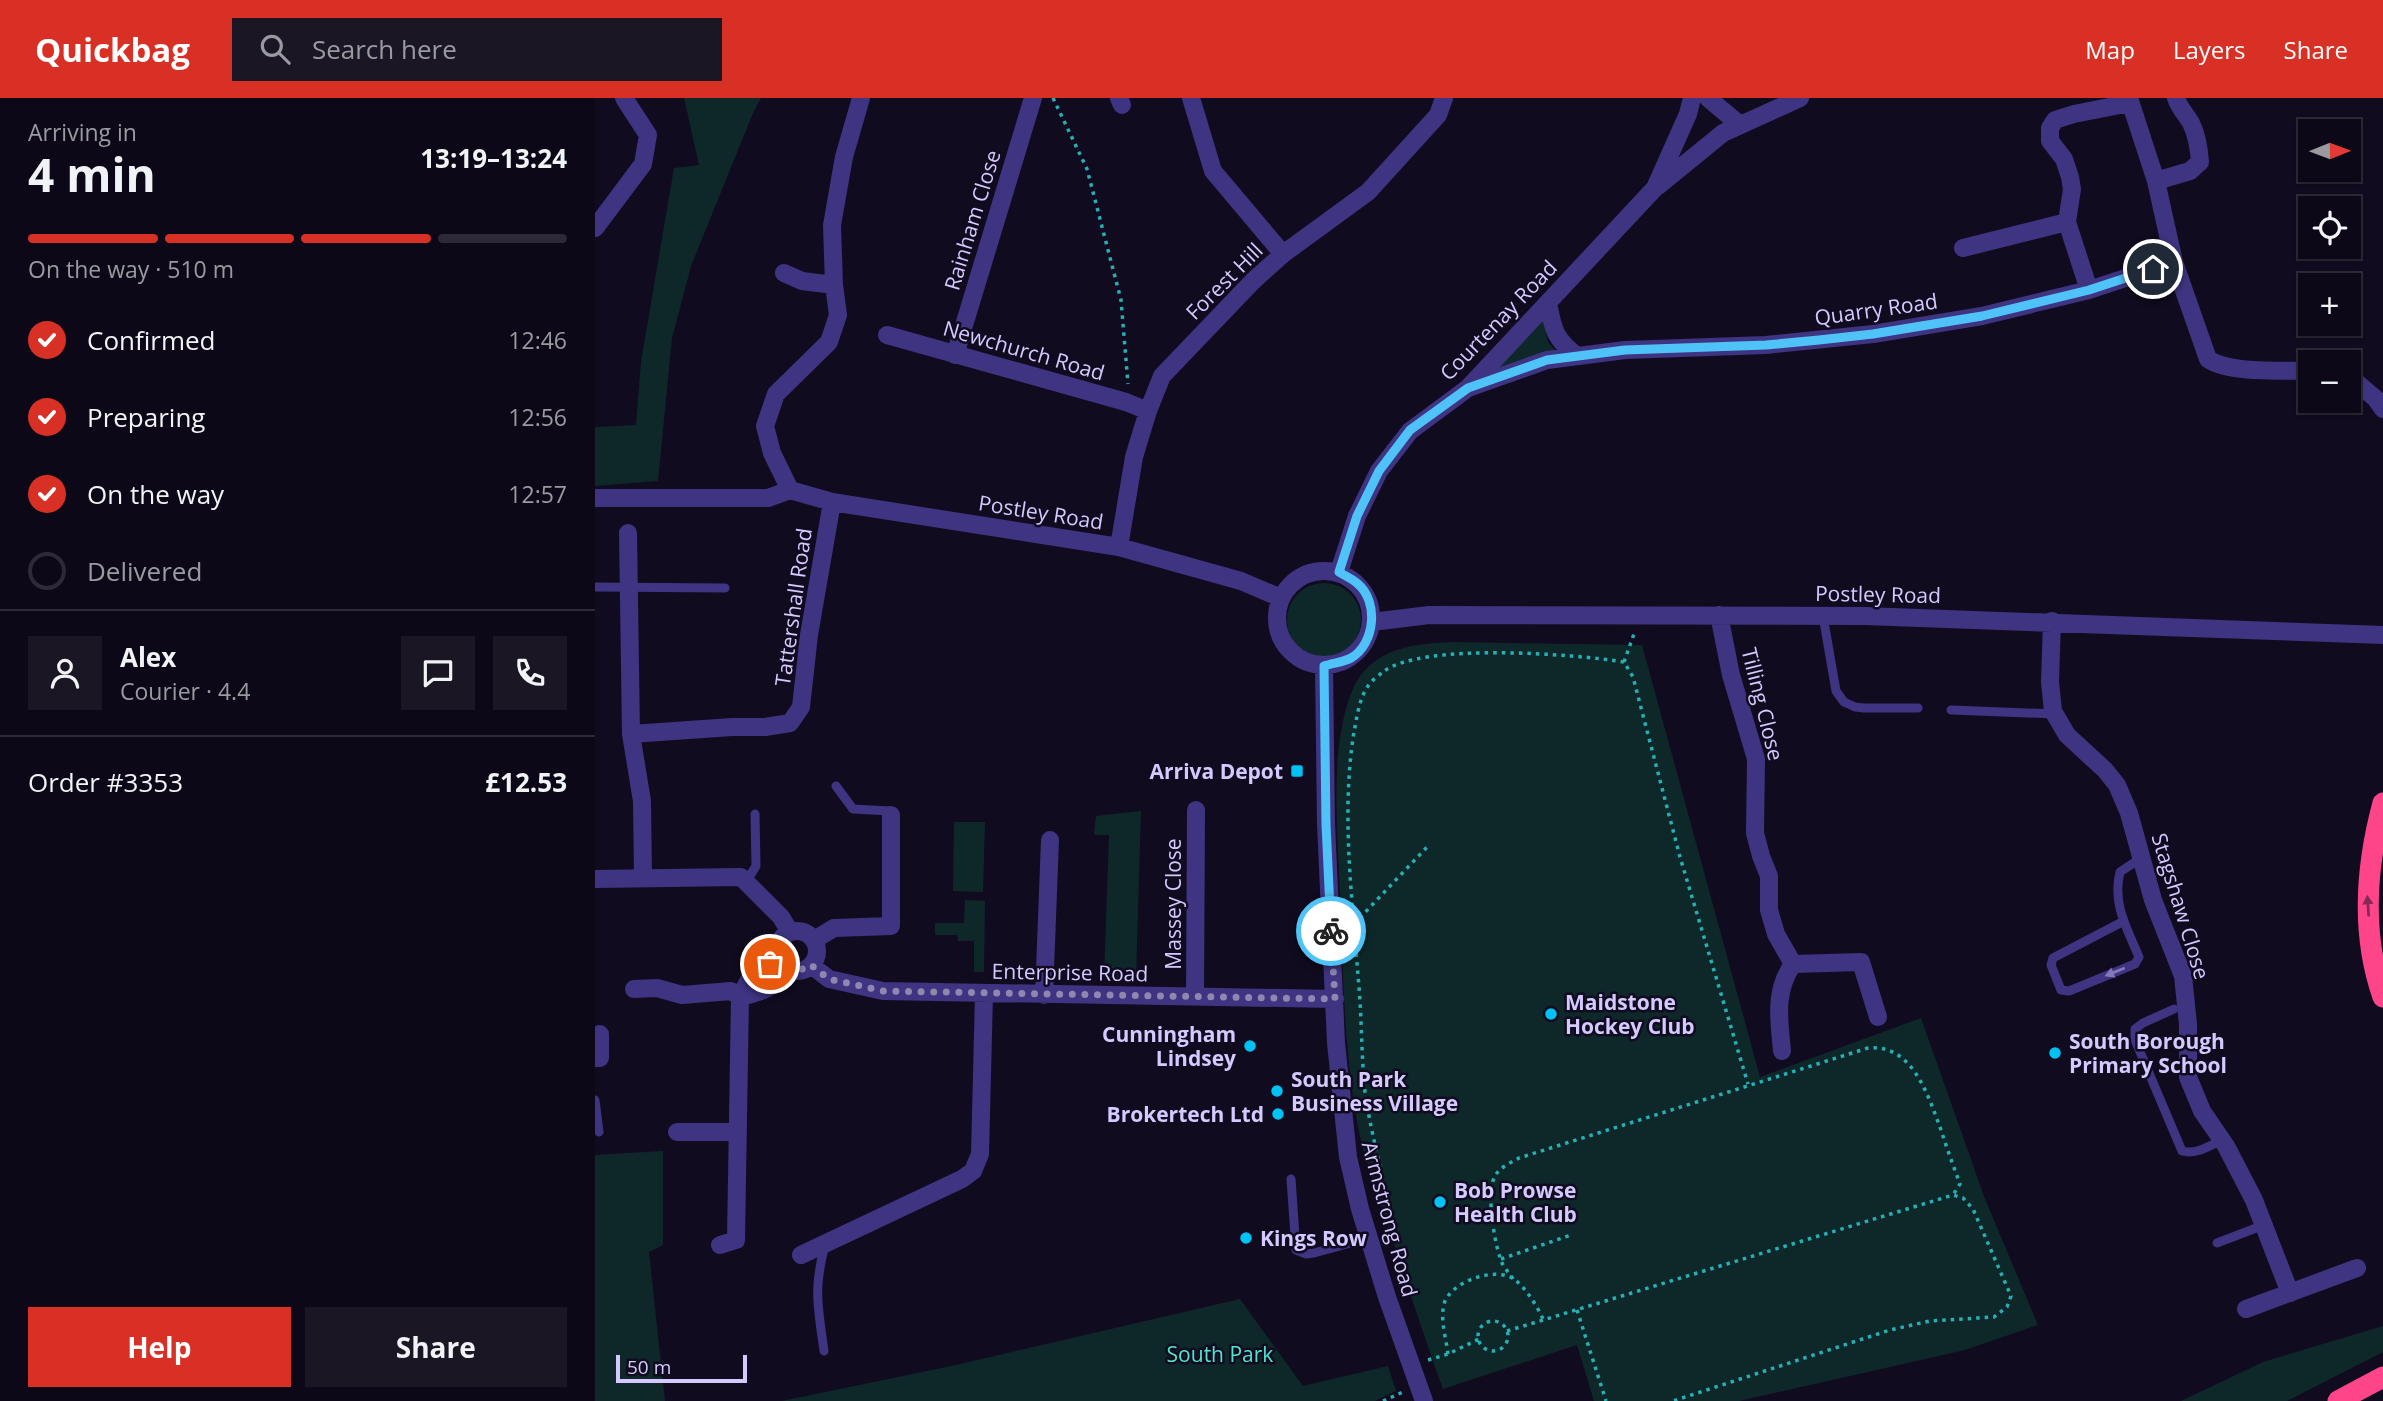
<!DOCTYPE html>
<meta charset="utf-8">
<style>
:root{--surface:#0d0817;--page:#1b1624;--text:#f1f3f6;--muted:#9a9aa1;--line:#2d2936;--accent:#d93025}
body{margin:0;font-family:"Open Sans",sans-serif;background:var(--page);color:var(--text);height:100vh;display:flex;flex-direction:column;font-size:26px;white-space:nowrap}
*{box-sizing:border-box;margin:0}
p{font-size:23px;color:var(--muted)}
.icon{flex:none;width:38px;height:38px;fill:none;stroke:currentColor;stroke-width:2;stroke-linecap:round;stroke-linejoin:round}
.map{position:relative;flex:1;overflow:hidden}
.drawer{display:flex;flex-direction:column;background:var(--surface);width:595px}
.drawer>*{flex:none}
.needle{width:46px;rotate:89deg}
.fabs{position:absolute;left:1703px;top:21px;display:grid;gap:14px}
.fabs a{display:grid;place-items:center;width:63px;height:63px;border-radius:0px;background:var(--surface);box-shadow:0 2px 5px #0004,0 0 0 2px var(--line);font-size:35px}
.scale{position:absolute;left:21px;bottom:18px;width:131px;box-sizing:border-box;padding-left:7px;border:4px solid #d5caff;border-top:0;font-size:19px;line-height:24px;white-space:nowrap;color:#d5caff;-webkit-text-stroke:5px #110b1f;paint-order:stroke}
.pin{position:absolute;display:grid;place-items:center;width:60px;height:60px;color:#fff;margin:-30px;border:4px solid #fff;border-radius:50%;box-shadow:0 2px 7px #0007}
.courier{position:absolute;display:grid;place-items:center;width:70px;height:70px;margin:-35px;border:5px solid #4fc3f7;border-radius:50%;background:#fff;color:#222;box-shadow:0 2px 9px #0007}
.summary em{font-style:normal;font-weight:700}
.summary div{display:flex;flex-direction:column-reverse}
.summary{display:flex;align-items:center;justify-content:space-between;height:119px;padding:0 28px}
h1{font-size:46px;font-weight:700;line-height:52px}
.bar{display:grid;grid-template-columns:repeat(4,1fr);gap:10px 7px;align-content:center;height:84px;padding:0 28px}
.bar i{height:9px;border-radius:5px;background:var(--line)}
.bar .on{background:var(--accent)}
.bar p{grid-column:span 4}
.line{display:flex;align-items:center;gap:18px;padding:0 28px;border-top:2px solid var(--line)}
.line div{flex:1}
.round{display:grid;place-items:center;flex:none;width:74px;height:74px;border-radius:0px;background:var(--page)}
ol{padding:0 28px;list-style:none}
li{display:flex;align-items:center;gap:21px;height:77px}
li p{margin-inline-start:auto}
li .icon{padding:7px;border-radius:50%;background:var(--accent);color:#fff;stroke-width:4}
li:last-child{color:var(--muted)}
li i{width:38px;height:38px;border:4px solid var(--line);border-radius:50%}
.action{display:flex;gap:14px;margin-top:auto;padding:14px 28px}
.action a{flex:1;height:80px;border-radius:0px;background:var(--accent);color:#fff;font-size:28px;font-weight:700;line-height:80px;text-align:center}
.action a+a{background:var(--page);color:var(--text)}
header{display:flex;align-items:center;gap:42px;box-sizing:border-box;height:98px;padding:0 35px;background:var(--accent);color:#fff}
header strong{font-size:33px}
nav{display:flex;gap:38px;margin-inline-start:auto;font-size:24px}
.search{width:490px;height:63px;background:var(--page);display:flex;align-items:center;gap:18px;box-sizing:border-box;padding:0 24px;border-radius:0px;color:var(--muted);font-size:26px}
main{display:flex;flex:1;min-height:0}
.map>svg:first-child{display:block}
</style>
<header>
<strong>Quickbag</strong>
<div class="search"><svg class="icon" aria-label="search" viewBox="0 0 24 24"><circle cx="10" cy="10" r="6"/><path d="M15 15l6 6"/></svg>Search here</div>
<nav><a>Map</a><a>Layers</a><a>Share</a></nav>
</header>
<main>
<section class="drawer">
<div class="summary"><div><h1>4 min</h1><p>Arriving in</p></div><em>13:19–13:24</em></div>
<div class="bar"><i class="on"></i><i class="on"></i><i class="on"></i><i></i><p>On the way · 510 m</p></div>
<ol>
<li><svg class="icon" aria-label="check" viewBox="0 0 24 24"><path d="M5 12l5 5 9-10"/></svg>Confirmed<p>12:46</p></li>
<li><svg class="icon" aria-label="check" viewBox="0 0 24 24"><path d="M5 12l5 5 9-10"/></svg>Preparing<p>12:56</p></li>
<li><svg class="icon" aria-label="check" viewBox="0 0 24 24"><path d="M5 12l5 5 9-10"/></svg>On the way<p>12:57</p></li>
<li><i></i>Delivered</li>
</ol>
<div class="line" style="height:126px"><a class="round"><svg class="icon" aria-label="person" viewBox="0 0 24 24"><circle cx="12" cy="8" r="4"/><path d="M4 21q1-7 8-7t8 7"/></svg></a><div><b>Alex</b><p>Courier · 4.4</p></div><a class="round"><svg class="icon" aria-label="chat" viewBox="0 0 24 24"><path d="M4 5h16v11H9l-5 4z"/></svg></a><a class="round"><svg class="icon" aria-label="phone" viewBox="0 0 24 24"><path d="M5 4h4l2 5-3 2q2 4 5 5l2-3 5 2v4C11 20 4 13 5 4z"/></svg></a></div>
<div class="line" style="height:91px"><div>Order #3353</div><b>£12.53</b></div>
<div class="action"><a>Help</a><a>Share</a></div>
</section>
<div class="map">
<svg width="1788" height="1303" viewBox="0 0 1788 1303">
<rect width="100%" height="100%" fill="#110b1f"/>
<path fill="#0e282a" d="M89,0H166L158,15L96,168L77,240L63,383L0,388V329L41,327L46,264L79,70L104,67Z
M948,223L953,244L960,252L958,257L898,272Z
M692 522a37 37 0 1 1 74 0a37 37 0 1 1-74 0Z
M857,544L1047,547L1165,979L1326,920L1390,1101L1443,1227L1370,1252L1144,1303H999L982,1247L848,1291C828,1236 810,1180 792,1125C781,1091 768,1058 762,1023C749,951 748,875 745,801C744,759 740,716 742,674C743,647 749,599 766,577C789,548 822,546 857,544Z
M546,713L541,879L509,880L514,737H499L501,718Z
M359,724H390L388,794L358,793Z
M370,802L390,803L389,874H379V843H363L362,837H340V825H369Z
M68,1053V1147L54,1154L70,1303H0V1057Z
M645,1201L708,1288L793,1268L801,1293L780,1303H187L361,1267Z
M1788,1228V1254L1692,1303H1586L1668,1264Z"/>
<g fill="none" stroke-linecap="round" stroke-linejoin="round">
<path stroke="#27afb5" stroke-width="3.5" stroke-dasharray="3.5 5" stroke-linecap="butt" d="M458,0L492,71L526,202L533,286
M1029,564L1040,533
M759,826L834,747
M787,1078C781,1050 774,1023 770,994C766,956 767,917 763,878C757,797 746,714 759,634C762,619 764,601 773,588C776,583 783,578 788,574C826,544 980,556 1029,564L1038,579L1085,759L1153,986
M906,1161L976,1137
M918,1181C915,1176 911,1172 908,1167C900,1151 891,1097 899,1080C903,1070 915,1065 924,1060L1273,950C1317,946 1332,995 1345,1029C1351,1048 1358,1067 1365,1086L1358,1097
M982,1212L1011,1303
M883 1238a15 15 0 1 1 30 0a15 15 0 1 1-30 0Z
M912,1233L1358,1097L1368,1100L1378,1111L1416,1198L1412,1209L1399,1219L1335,1223L1295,1232L1078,1303
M853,1256C851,1240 845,1222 849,1206C855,1184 899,1168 919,1181C931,1190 942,1208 948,1221
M833,1262L853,1256L884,1241
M788,1303L808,1294"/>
<path stroke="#3f3481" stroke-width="9" d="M0,489L130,490
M1228,518L1241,593L1249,604L1260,609L1269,610H1323
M1356,612L1460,616
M241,688L258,711L295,713V715
M151,784L161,768L160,716
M1529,823L1458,860L1456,867L1466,892L1474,893L1540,866L1544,859C1532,830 1517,806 1525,774L1546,760
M1579,911L1548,925L1540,931V942L1587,1053C1601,1057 1614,1048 1627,1042
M0,1002L4,1034
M696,1081L701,1152L711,1156L719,1155L774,1140
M1622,1145L1669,1127
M229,1253C223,1209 218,1191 230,1147"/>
<path stroke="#3f3481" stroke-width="18" d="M524,0L527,7
M596,0L618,73L688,156
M1113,0L1145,27
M1534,0L1561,83L1579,164L1613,261C1635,276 1688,272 1715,273
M1561,83L1595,73L1605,64C1604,50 1602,37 1596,25C1591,16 1584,10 1581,0
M1063,88L1128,35L1205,0
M0,130L48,66L53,37L29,0
M1368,150L1472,124
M189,175L207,183L239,187
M1494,192L1472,124L1477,91L1475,79L1469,61L1455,43V30L1460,22L1479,16L1535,5
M953,205C958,232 960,241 982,258
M292,237L531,304L553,313
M360,257L438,0
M1754,278L1781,301L1788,311
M873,290L952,262L1030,252L1171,247L1278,236L1387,218L1494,192L1579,164
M195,392L237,404L524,449L646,483L686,500
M195,392L177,355L170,328L181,296L234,244L243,217L239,187L237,127L249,59L266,0
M0,400H173L195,392
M33,435L36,636L47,703L48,780
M524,449L539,359L553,313L567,278L658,183L688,156L773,94L843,17L849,0
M682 520a47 47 0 1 1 94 0a47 47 0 1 1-94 0Z
M744,474L762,418L784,373L815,333L873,290L1060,90L1093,16L1097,0
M1124,517L1136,577L1161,661L1160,735L1166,758L1174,778V812L1181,836L1198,866L1266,864L1283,919
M1457,523L1455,584L1458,613L1472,637L1510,672L1522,687L1534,715L1558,802L1588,878L1593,926V979L1607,1013L1631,1048L1659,1102L1695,1195
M777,524L834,517L1270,518L1788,537
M729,568L731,726L741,945L753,1059L765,1111L792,1199L829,1303
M36,636L137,629H170L195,625L206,609L214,537L237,404
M0,781L146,779L186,819L195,834
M182 853a20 20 0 1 1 40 0a20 20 0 1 1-40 0Z
M219,842L239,830L296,828V717
M216,867L234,881L288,893L740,901
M39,891L62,890L87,897L136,893L145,899L141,1142L125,1147
M449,897L455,742
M145,899C166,894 181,890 193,871
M145,899L155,880L184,861
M600,899L601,712
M1187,953C1184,921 1179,893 1198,866
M0,960H5V936
M82,1034H143
M206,1157L367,1081L378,1073L385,1056L389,896
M1651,1211L1762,1170"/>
<path stroke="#ff458a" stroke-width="21" d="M1788,705C1771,768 1766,836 1788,899
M1743,1303L1788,1279"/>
</g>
<defs><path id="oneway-solid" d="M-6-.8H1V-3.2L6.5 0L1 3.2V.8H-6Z" transform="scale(1.75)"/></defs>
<use fill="#882854" href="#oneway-solid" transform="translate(1773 808) rotate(-94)"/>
<use fill="#8278ba" href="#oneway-solid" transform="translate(1520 874) rotate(158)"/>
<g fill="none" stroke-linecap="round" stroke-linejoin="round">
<path stroke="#9087b1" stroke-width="7" stroke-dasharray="0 12.6" d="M175,866L184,861C192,874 203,875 216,867L234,881L288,893L740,901L736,833"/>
<path stroke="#4fc3f7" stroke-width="9" d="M736,833L731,726L729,568C738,565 749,564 756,560C780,546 784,504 763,486C758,481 750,478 744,474L762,418L784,373L815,332L873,290L952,262L1030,252L1171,247L1224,242L1278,236L1387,218L1494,192L1558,171"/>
</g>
<g fill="#00c2f5" stroke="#110b1f" stroke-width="2.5">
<rect x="695" y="666" width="14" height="14" rx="3.5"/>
<circle cx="956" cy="916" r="7"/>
<circle cx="655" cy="948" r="7"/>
<circle cx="1460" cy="955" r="7"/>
<circle cx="682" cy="993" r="7"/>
<circle cx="683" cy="1016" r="7"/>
<circle cx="845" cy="1104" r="7"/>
<circle cx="651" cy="1140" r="7"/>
</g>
<g text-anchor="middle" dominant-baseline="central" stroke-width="5" stroke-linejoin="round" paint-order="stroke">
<g font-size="21" fill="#d5caff" stroke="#110b1f">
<text transform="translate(377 122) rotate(-73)">Rainham Close</text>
<text transform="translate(629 183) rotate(-45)">Forest Hill</text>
<text transform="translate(1281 211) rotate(-8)">Quarry Road</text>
<text transform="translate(903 222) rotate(-46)">Courtenay Road</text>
<text transform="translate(429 252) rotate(16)">Newchurch Road</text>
<text transform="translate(446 414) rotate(9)">Postley Road</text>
<text transform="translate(1283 496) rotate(1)">Postley Road</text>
<text transform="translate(198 509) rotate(-82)">Tattershall Road</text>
<text transform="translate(1168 606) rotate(76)">Tilling Close</text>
<text transform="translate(578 806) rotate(-90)">Massey Close</text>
<text transform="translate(1586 808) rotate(73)">Stagshaw Close</text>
<text transform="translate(475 874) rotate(1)">Enterprise Road</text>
<text transform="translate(795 1121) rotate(75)">Armstrong Road</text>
</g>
<g font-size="21" font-weight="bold" fill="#d5caff" stroke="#110b1f" text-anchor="start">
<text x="688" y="673" text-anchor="end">Arriva Depot</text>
<text x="970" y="904">Maidstone<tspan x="970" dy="24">Hockey Club</tspan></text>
<text x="641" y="936" text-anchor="end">Cunningham<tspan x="641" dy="24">Lindsey</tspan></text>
<text x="1474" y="943">South Borough<tspan x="1474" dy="24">Primary School</tspan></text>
<text x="696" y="981">South Park<tspan x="696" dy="24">Business Village</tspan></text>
<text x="669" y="1016" text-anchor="end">Brokertech Ltd</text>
<text x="859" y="1092">Bob Prowse<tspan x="859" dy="24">Health Club</tspan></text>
<text x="665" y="1140">Kings Row</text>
</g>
<g font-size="21" fill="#50e4cf" stroke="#110b1f">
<text x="625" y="1256">South Park</text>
</g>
</g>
</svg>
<div class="fabs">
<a><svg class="needle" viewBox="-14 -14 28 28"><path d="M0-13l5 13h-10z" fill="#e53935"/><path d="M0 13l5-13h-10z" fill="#9a9aa1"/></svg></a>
<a><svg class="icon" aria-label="locate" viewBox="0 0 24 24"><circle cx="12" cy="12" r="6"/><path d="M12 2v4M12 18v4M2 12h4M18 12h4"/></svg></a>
<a>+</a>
<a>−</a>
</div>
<div class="scale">50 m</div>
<div class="pin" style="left:175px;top:866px;background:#ea580c"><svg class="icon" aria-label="bag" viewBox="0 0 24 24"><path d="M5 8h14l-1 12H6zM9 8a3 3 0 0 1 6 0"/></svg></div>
<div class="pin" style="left:1558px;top:171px;background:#1f2937"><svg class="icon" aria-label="home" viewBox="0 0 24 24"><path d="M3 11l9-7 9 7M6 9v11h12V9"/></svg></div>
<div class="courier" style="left:736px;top:833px"><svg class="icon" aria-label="bike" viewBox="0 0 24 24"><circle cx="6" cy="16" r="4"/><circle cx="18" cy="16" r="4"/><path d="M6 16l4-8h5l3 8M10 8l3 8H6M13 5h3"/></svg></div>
</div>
</main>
